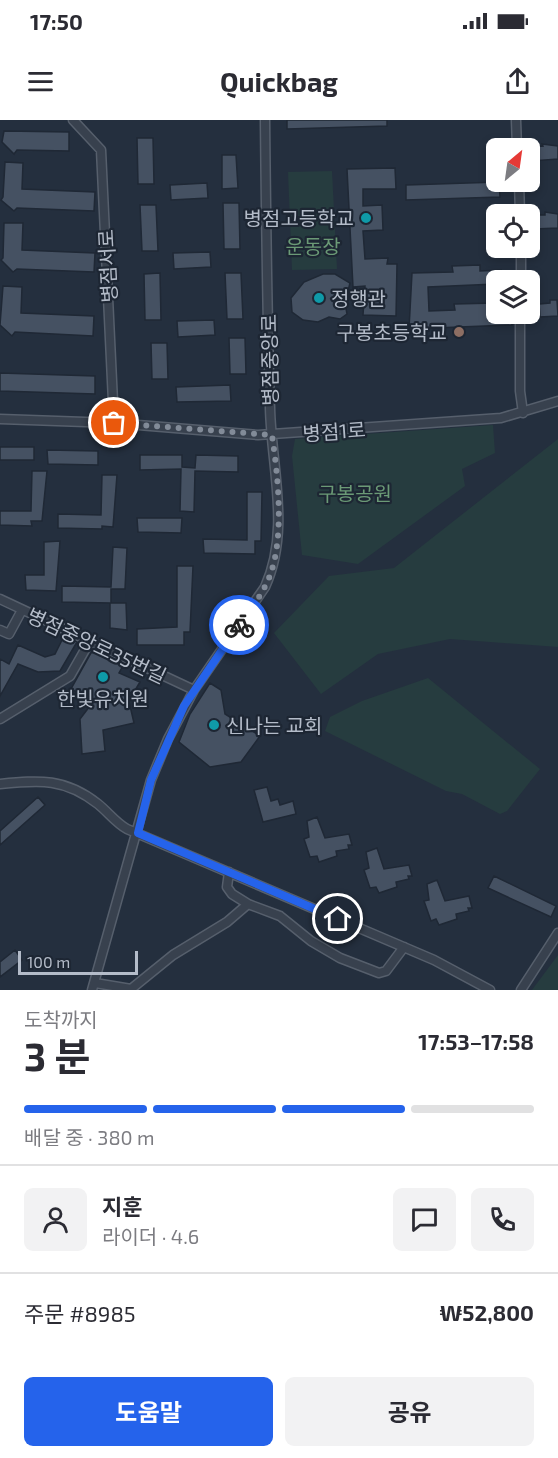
<!DOCTYPE html>
<html lang="ko">
<meta charset="utf-8">
<style>
:root{--surface:#fff;--page:#f2f2f3;--text:#2b2b33;--muted:#7c7c81;--line:#e1e1e2;--accent:#2563eb}
body{margin:0;font-family:"Exo 2","Noto Sans KR",sans-serif;background:var(--page);color:var(--text);height:100vh;display:flex;flex-direction:column;font-size:22px;white-space:nowrap}
*{box-sizing:border-box;margin:0}
p{font-size:20px;color:var(--muted)}
.icon{flex:none;width:33px;height:33px;fill:none;stroke:currentColor;stroke-width:2;stroke-linecap:round;stroke-linejoin:round}
.map{position:relative;height:870px;overflow:hidden}
.details{display:flex;flex-direction:column;background:var(--surface);flex:1}
.details>*{flex:none}
.needle{width:39px;rotate:29deg}
.controls{position:absolute;left:486px;top:18px;display:grid;gap:12px}
.controls a{display:grid;place-items:center;width:54px;height:54px;border-radius:9px;background:var(--surface);box-shadow:0 3px 9px #0003;font-size:30px}
.scale{position:absolute;left:18px;bottom:15px;width:120px;box-sizing:border-box;padding-left:6px;border:3px solid #b4bcc9;border-top:0;font-size:16px;line-height:21px;white-space:nowrap;color:#b4bcc9;-webkit-text-stroke:4px #1d2633;paint-order:stroke}
.pin{position:absolute;display:grid;place-items:center;width:51px;height:51px;color:#fff;margin:-26px;border:3px solid #fff;border-radius:50%;box-shadow:0 2px 6px #0007}
.courier{position:absolute;display:grid;place-items:center;width:60px;height:60px;margin:-30px;border:4px solid #2563eb;border-radius:50%;background:#fff;color:#222;box-shadow:0 2px 8px #0007}
.headline em{font-style:normal;font-weight:700}
.headline div{display:flex;flex-direction:column-reverse}
.headline{display:flex;align-items:center;justify-content:space-between;height:102px;padding:0 24px}
h1{font-size:39px;font-weight:700;line-height:45px}
.bar{display:grid;grid-template-columns:repeat(4,1fr);gap:9px 6px;align-content:center;height:72px;padding:0 24px}
.bar i{height:8px;border-radius:4px;background:var(--line)}
.bar .current{background:var(--accent)}
.bar p{grid-column:span 4}
.line{display:flex;align-items:center;gap:15px;padding:0 24px;border-top:2px solid var(--line)}
.line div{flex:1}
.round{display:grid;place-items:center;flex:none;width:63px;height:63px;border-radius:9px;background:var(--page)}
.action{display:flex;gap:12px;margin-top:auto;padding:12px 24px}
.action a{flex:1;height:69px;border-radius:9px;background:var(--accent);color:#fff;font-size:24px;font-weight:700;line-height:69px;text-align:center}
.action a+a{background:var(--page);color:var(--text)}
.status{display:flex;justify-content:space-between;align-items:center;height:42px;padding:0 30px;background:var(--surface);direction:ltr}
.status svg{height:16px;fill:currentColor}
header{display:flex;justify-content:space-between;align-items:center;height:78px;padding:0 24px;background:var(--surface);font-size:27px;font-weight:700}
.map>svg:first-child{display:block}
</style>
<div class="status"><b>17:50</b><svg viewBox="0 0 49 12"><path d="M0 12V9h3v3zM5 12V6h3v6zM10 12V3h3v9zM15 12V0h3v12zM26 1h20v11H26zM47 4h2v5h-2z"/></svg></div>
<header><svg class="icon" aria-label="menu" viewBox="0 0 24 24"><path d="M4 6h16M4 12h16M4 18h16"/></svg>Quickbag<svg class="icon" aria-label="share" viewBox="0 0 24 24"><path d="M12 15V3M7 8l5-5 5 5M5 13v7h14v-7"/></svg></header>
<div class="map">
<svg width="558" height="870" viewBox="0 0 558 870">
<rect width="100%" height="100%" fill="#242f3e"/>
<path fill="#263c3f" d="M332,51L337,149L292,150L288,52Z
M493,305L495,333L462,349L465,366L358,444L302,435L292,336L295,319Z
M558,319V527L450,519L378,534L321,574L274,513L329,456L394,448Z
M428,558L540,649L507,691L500,694L462,674L446,671L325,611L330,597L362,581Z
M558,835V870H532Z"/>
<path fill="#455162" stroke="#1f2835" stroke-width="1.5" d="M287,0H387V6L287,9Z
M4,11L69,12V31L17,30L14,34L2,22Z
M137,18H153L154,64H138Z
M542,24L558,26V39L532,41V27L543,26Z
M222,35H236L238,68L222,69Z
M5,42L23,43L22,69L95,72L94,91L17,88L14,91L1,80L3,77Z
M395,48L396,69H363V86L382,85L383,110L363,111L365,139L388,138L387,144H397L396,196L363,195L365,166L353,167L347,49Z
M499,62L500,77L406,80V65Z
M207,63L208,78L171,80L170,65Z
M223,83H239L240,129H224Z
M140,85H156L158,131H142Z
M545,92L558,94V108L534,109V95H545Z
M4,103H23L22,130L95,133L94,152L17,149L13,152L1,140L3,138Z
M210,132L211,147L174,149L173,133Z
M480,145V151L501,150L496,164L428,167L429,191L455,190L454,184L496,183V194H511L512,205L409,209L412,153L453,152L452,146Z
M160,153L161,200H145L144,154Z
M225,153H241L243,199H227Z
M323,154H335L350,163L345,183L347,194L340,199L329,197L318,202L303,200L292,192L291,178L304,162Z
M3,166L22,167L21,193L94,196L93,216L15,212L12,216L0,205Z
M550,180H557L558,196L540,197L539,184L550,183Z
M214,200L215,215L178,217L177,201Z
M229,218H245L246,254H230Z
M151,223H167L168,259H152Z
M0,253L95,256V274L0,271Z
M230,265L231,281L177,282L176,267Z
M0,327H34V340H0Z
M47,330L98,331V345L48,344Z
M140,335H182V347L195,348L196,335L238,336V352L195,351L194,392L180,391L181,349L140,350Z
M32,351H47L42,401H31L32,406L0,405V391H31Z
M102,355H117L113,407L102,406V409L58,408V394L101,395Z
M247,372H262L261,421H255V434L204,433L203,419L247,420Z
M137,398H182L181,413L138,412Z
M60,421L56,471L26,470L25,455H44V422Z
M113,427L127,428L125,469H111V483H126L127,510L110,508V483L62,482V466L111,467Z
M177,446H193L190,512H184V525H137V509L177,507Z
M64,516L77,522L60,551L38,552L18,544L0,576V539L9,544L18,525L45,537L55,534Z
M97,531L124,544L119,553L140,562L134,572L127,573L134,603L103,610L105,631L82,634L80,599L93,582L71,569L91,533Z
M210,563L221,570L225,594L260,616L241,642L210,647L179,622L190,594Z
M267,667L271,681L278,679L280,685L293,681L296,694L263,702L254,670Z
M38,677L45,685L0,725V711Z
M317,697L325,718L349,714L352,725H348L349,729L336,731L337,736L319,742L317,736L310,737L304,719L309,717L307,701Z
M377,728L384,749L409,745L412,756H408L409,759L396,762L397,767L379,773L376,767L370,768L364,750L369,748L366,732Z
M494,756L556,786L551,797L488,768Z
M437,760L445,781L469,776L472,788H468L469,791L456,794L457,799L439,805L436,799L431,801L424,781L429,780L427,764Z
M15,830L22,840L0,857V842Z"/>
<g fill="none" stroke-linecap="round" stroke-linejoin="round">
<g stroke="#565f6c" stroke-width="11">
<path id="minor" d="M73,0L101,30L114,303
M516,0L517,28
M519,62L520,94
M521,160V128
M520,194V271L523,293
M0,299L114,303L258,315L501,298L558,281
M0,479L194,570
M0,510L9,514L22,490
M0,599L70,556L90,521
M0,664C40,660 65,658 98,684C108,692 116,703 127,709L434,840L490,870
M229,752L227,767L232,774L248,784L280,796L311,821L340,838L379,853L386,851L404,827
M95,863L131,869L173,835L227,802L248,784
M92,870L151,660L168,619L194,570L265,467C291,410 271,346 270,287C267,191 266,96 265,0
M521,870L558,813"/>
</g>
<use href="#minor" stroke="#38414e" stroke-width="8"/>
</g>
<g fill="none" stroke-linecap="round" stroke-linejoin="round">
<path stroke="#828b98" stroke-width="6" stroke-dasharray="0 10.8" d="M114,303L272,315C278,357 285,418 269,458C262,475 250,490 239,505"/>
<path stroke="#2563eb" stroke-width="8" d="M239,505L184,586L151,660L138,713L338,799"/>
</g>
<g fill="#0f9aa8" stroke="#1d2633" stroke-width="2">
<circle cx="366" cy="98" r="6"/>
<circle cx="319" cy="178" r="6"/>
<circle cx="103" cy="557" r="6"/>
<circle cx="214" cy="605" r="6"/>
</g>
<circle fill="#8d6e63" stroke="#1d2633" stroke-width="2" cx="459" cy="212" r="6"/>
<g text-anchor="middle" dominant-baseline="central" stroke-width="4.5" stroke-linejoin="round" paint-order="stroke">
<g font-size="20" fill="#b4bcc9" stroke="#1d2633" text-anchor="end">
<text x="354" y="98">병점고등학교</text>
<text x="331" y="178" text-anchor="start">정행관</text>
<text x="447" y="212">구봉초등학교</text>
<text x="103" y="578" text-anchor="middle">한빛유치원</text>
<text x="226" y="605" text-anchor="start">신나는 교회</text>
</g>
<g font-size="20" fill="#6b9a76" stroke="#1d2633">
<text x="313" y="126">운동장</text>
<text x="355" y="373">구봉공원</text>
</g>
<g font-size="20" fill="#b4bcc9" stroke="#1d2633">
<text transform="translate(107 146) rotate(-93)">병점서로</text>
<text transform="translate(269 240) rotate(-91)">병점중앙로</text>
<text transform="translate(334 311) rotate(-4)">병점1로</text>
<text transform="translate(97 525) rotate(25)">병점중앙로35번길</text>
</g>
</g>
</svg>
<div class="controls">
<a><svg class="needle" viewBox="-14 -14 28 28"><path d="M0-13l5 13h-10z" fill="#e53935"/><path d="M0 13l5-13h-10z" fill="#7c7c81"/></svg></a>
<a><svg class="icon" aria-label="locate" viewBox="0 0 24 24"><circle cx="12" cy="12" r="6"/><path d="M12 2v4M12 18v4M2 12h4M18 12h4"/></svg></a>
<a><svg class="icon" aria-label="layers" viewBox="0 0 24 24"><path d="M12 4l9 5-9 5-9-5zM3 14l9 5 9-5"/></svg></a>
</div>
<div class="scale">100 m</div>
<div class="pin" style="left:114px;top:303px;background:#ea580c"><svg class="icon" aria-label="bag" viewBox="0 0 24 24"><path d="M5 8h14l-1 12H6zM9 8a3 3 0 0 1 6 0"/></svg></div>
<div class="pin" style="left:338px;top:799px;background:#1f2937"><svg class="icon" aria-label="home" viewBox="0 0 24 24"><path d="M3 11l9-7 9 7M6 9v11h12V9"/></svg></div>
<div class="courier" style="left:239px;top:505px"><svg class="icon" aria-label="bike" viewBox="0 0 24 24"><circle cx="6" cy="16" r="4"/><circle cx="18" cy="16" r="4"/><path d="M6 16l4-8h5l3 8M10 8l3 8H6M13 5h3"/></svg></div>
</div>
<section class="details">
<div class="headline"><div><h1>3 분</h1><p>도착까지</p></div><em>17:53–17:58</em></div>
<div class="bar"><i class="current"></i><i class="current"></i><i class="current"></i><i></i><p>배달 중 · 380 m</p></div>
<div class="line" style="height:108px"><a class="round"><svg class="icon" aria-label="person" viewBox="0 0 24 24"><circle cx="12" cy="8" r="4"/><path d="M4 21q1-7 8-7t8 7"/></svg></a><div><b>지훈</b><p>라이더 · 4.6</p></div><a class="round"><svg class="icon" aria-label="chat" viewBox="0 0 24 24"><path d="M4 5h16v11H9l-5 4z"/></svg></a><a class="round"><svg class="icon" aria-label="phone" viewBox="0 0 24 24"><path d="M5 4h4l2 5-3 2q2 4 5 5l2-3 5 2v4C11 20 4 13 5 4z"/></svg></a></div>
<div class="line" style="height:78px"><div>주문 #8985</div><b>₩52,800</b></div>
<div class="action"><a>도움말</a><a>공유</a></div>
</section>
